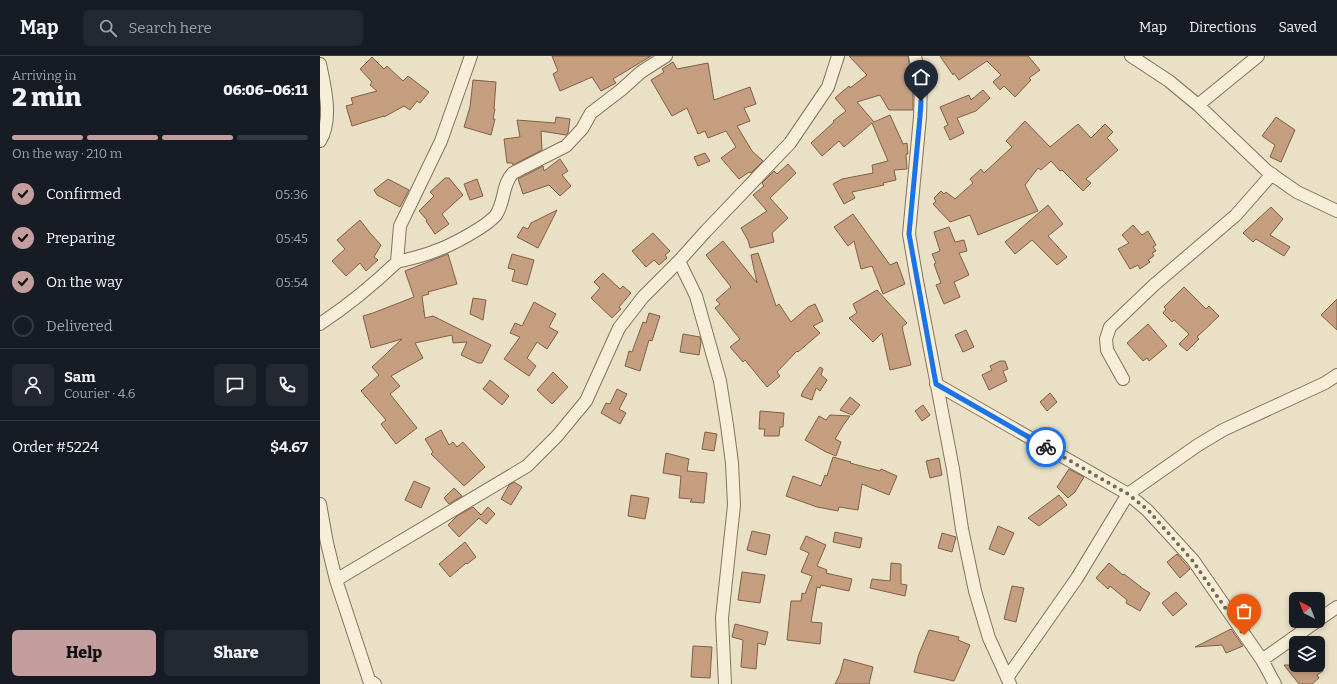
<!DOCTYPE html>
<meta charset="utf-8">
<style>
:root{--surface:#171b24;--page:#242831;--text:#f1f3f6;--muted:#9ea1a6;--line:#363941;--accent:#c49e9e}
body{margin:0;font-family:Bitter,serif;background:var(--page);color:var(--text);height:100vh;display:flex;flex-direction:column;font-size:15px;white-space:nowrap}
*{box-sizing:border-box;margin:0}
p{font-size:13px;color:var(--muted)}
.icon{flex:none;width:22px;height:22px;fill:none;stroke:currentColor;stroke-width:2;stroke-linecap:round;stroke-linejoin:round}
.map{position:relative;flex:1;overflow:hidden}
.side{display:flex;flex-direction:column;background:var(--surface);width:320px}
.side>*{flex:none}
.needle{width:26px;rotate:318deg}
.fabs{position:absolute;left:969px;top:536px;display:grid;gap:8px}
.fabs a{display:grid;place-items:center;width:36px;height:36px;border-radius:6px;background:var(--surface);box-shadow:0 2px 6px #0003;font-size:20px}
.pin{position:absolute;display:grid;place-items:center;width:34px;height:34px;color:#fff;margin:-41px -17px;border-radius:50% 50% 50% 0;rotate:-45deg;box-shadow:0 0 4px #0007}
.pin .icon{rotate:45deg}
.courier{position:absolute;display:grid;place-items:center;width:40px;height:40px;margin:-20px;border:3px solid #1a73e8;border-radius:50%;background:#fff;color:#222;box-shadow:0 1px 5px #0007}
.summary em{font-style:normal;font-weight:800}
.summary div{display:flex;flex-direction:column-reverse}
.summary{display:flex;align-items:center;justify-content:space-between;height:68px;padding:0 12px}
h1{font-size:26px;font-weight:800;line-height:30px}
.bar{display:grid;grid-template-columns:repeat(4,1fr);gap:6px 4px;align-content:center;height:48px;padding:0 12px}
.bar i{height:5px;border-radius:3px;background:var(--line)}
.bar .selected{background:var(--accent)}
.bar p{grid-column:span 4}
.line{display:flex;align-items:center;gap:10px;padding:0 12px;border-top:1px solid var(--line)}
.line div{flex:1}
.round{display:grid;place-items:center;flex:none;width:42px;height:42px;border-radius:6px;background:var(--page)}
ol{padding:0 12px;list-style:none}
li{display:flex;align-items:center;gap:12px;height:44px}
li p{margin-inline-start:auto}
li .icon{padding:4px;border-radius:50%;background:var(--accent);color:#111;stroke-width:4}
li:last-child{color:var(--muted)}
li i{width:22px;height:22px;border:2px solid var(--line);border-radius:50%}
.button{display:flex;gap:8px;margin-top:auto;padding:8px 12px}
.button a{flex:1;height:46px;border-radius:6px;background:var(--accent);color:#111;font-size:16px;font-weight:800;line-height:46px;text-align:center}
.button a+a{background:var(--page);color:var(--text)}
header{display:flex;align-items:center;gap:24px;box-sizing:border-box;height:56px;padding:0 20px;background:var(--surface);border-bottom:1px solid var(--line)}
header strong{font-size:19px}
nav{display:flex;gap:22px;margin-inline-start:auto;font-size:14px}
.search{width:280px;height:36px;background:var(--page);display:flex;align-items:center;gap:10px;box-sizing:border-box;padding:0 14px;border-radius:6px;color:var(--muted);font-size:15px}
main{display:flex;flex:1;min-height:0}
.map>svg:first-child{display:block}
</style>
<header>
<strong>Map</strong>
<div class="search"><svg class="icon" aria-label="search" viewBox="0 0 24 24"><circle cx="10" cy="10" r="6"/><path d="M15 15l6 6"/></svg>Search here</div>
<nav><a>Map</a><a>Directions</a><a>Saved</a></nav>
</header>
<main>
<section class="side">
<div class="summary"><div><h1>2 min</h1><p>Arriving in</p></div><em>06:06–06:11</em></div>
<div class="bar"><i class="selected"></i><i class="selected"></i><i class="selected"></i><i></i><p>On the way · 210 m</p></div>
<ol>
<li><svg class="icon" aria-label="check" viewBox="0 0 24 24"><path d="M5 12l5 5 9-10"/></svg>Confirmed<p>05:36</p></li>
<li><svg class="icon" aria-label="check" viewBox="0 0 24 24"><path d="M5 12l5 5 9-10"/></svg>Preparing<p>05:45</p></li>
<li><svg class="icon" aria-label="check" viewBox="0 0 24 24"><path d="M5 12l5 5 9-10"/></svg>On the way<p>05:54</p></li>
<li><i></i>Delivered</li>
</ol>
<div class="line" style="height:72px"><a class="round"><svg class="icon" aria-label="person" viewBox="0 0 24 24"><circle cx="12" cy="8" r="4"/><path d="M4 21q1-7 8-7t8 7"/></svg></a><div><b>Sam</b><p>Courier · 4.6</p></div><a class="round"><svg class="icon" aria-label="chat" viewBox="0 0 24 24"><path d="M4 5h16v11H9l-5 4z"/></svg></a><a class="round"><svg class="icon" aria-label="phone" viewBox="0 0 24 24"><path d="M5 4h4l2 5-3 2q2 4 5 5l2-3 5 2v4C11 20 4 13 5 4z"/></svg></a></div>
<div class="line" style="height:52px"><div>Order #5224</div><b>$4.67</b></div>
<div class="button"><a>Help</a><a>Share</a></div>
</section>
<div class="map">
<svg width="1017" height="628" viewBox="0 0 1017 628">
<rect width="100%" height="100%" fill="#eae0c6"/>
<path fill="#c59e7f" stroke="#815f45" d="M232,0H331L293,23L296,27L281,35L272,21L240,35L233,18L238,15Z
M529,0H588L593,31V54H569L560,39L537,46L554,66L570,59L583,88L587,87L588,98H586L587,113L574,114L576,124L563,127L564,129L532,136L535,142L524,148L513,128L522,123L553,117L552,109L568,105L552,67L524,91L519,85L502,100L491,87L514,66L513,65L526,55L515,42L529,30L530,32L547,19Z
M620,0H708L720,14L709,22L711,24L695,41L684,30L680,34L673,26L681,19L667,5L639,24L634,17L633,19Z
M52,1L64,13L67,10L83,25L88,20L109,36L100,47L97,45L90,54L84,50L64,61V60L32,70L26,50L33,48L31,42L57,35L50,29L52,26L40,13Z
M353,6L357,13L388,7L394,44L430,31L436,48L424,52L430,65L417,70L432,95L443,105L431,117L429,116L419,123L401,102L416,91L406,75L388,82L385,75L378,78L367,52L352,60L331,24L344,16L342,13Z
M153,24L176,26L174,53H175L173,63H175L171,79L144,71L150,51Z
M663,34L670,42L656,55L637,62L644,77L630,84L624,71L628,69L620,51L649,39L651,44Z
M236,61L250,63L248,77L246,79L221,75L222,94L193,109L192,107H187L184,83L200,81L197,64L235,67Z
M956,61L975,74L961,106L950,101L955,89L942,80Z
M705,65L730,91L758,68L771,82L785,68L793,76L787,82L798,94L766,123L771,127L763,135L742,114L740,115L731,105L721,114L718,112L705,129L718,155L658,179L650,159L630,166L613,148L616,145L614,142L621,135L624,138L626,136L635,143L653,127L650,123L661,113L664,117L692,91L686,85Z
M385,97L390,105L378,110L374,101Z
M240,103L248,115L242,119L251,130L240,140L229,129L203,138L198,123L223,110L224,115Z
M468,108L476,117L450,142L468,162L452,177L454,186L430,192L428,184L421,172L447,155L433,139L444,130L442,127L454,115L457,118Z
M125,122H129L143,139L122,158L129,168L115,178L106,165L107,164L99,155L114,140L110,136Z
M68,123L89,134L80,151L57,139L54,134Z
M157,123L163,140L150,144L144,128Z
M728,149L743,168L728,180L747,201L737,209L712,184L695,198L685,186Z
M951,151L963,163L950,179L970,191L964,200L936,183L933,186L923,177Z
M237,154L218,192L197,181L203,171L208,173L211,167Z
M533,158L570,209L577,206L585,228L563,238L552,210L541,213L534,185L528,190L514,171Z
M40,164L50,177L61,189L54,201L58,204L46,215L40,207L26,220L12,205L25,193L17,184Z
M813,169L822,179L828,175L836,189L833,191L836,195L832,197L834,200L828,204L830,206L820,213L818,209L810,213L798,193L809,187L802,179Z
M629,171L635,186L644,184L647,195L639,197L649,219L634,226L640,241L624,248L616,229L621,227L614,208L616,207L612,198L620,195L614,176Z
M333,177L350,195L345,199L347,202L339,209L334,204L326,211L312,195Z
M403,185L437,227L431,199L438,197L456,250L459,248L471,266L488,251L495,248L503,265L493,270L500,277L478,296L477,295L457,316L460,320L447,331L425,304L423,306L410,291L420,283L395,252L400,248L396,244L411,231L386,199Z
M128,198L137,228L108,236L109,238L102,240L104,255H103H104L105,262L113,260L171,289L162,307H158L141,299L147,286L133,287L132,279L95,287L103,302L71,320L80,330L70,338L97,372L76,388L61,368L66,364L41,335L59,319L52,311L82,283L51,292L43,260L53,257L94,241L85,215Z
M192,198L214,204L207,229L192,225L195,214L188,212Z
M283,217L300,233L303,230L311,237L299,251L301,253L292,262L271,242L280,232L274,226Z
M864,231L886,253L889,250L899,260L877,281L879,283L867,295L859,288L869,278L854,264L852,266L843,257L846,253L844,251Z
M557,234L587,267L582,271L591,309L570,314L562,277L553,286L529,262L537,257L533,248Z
M153,242L166,244L163,264L150,258Z
M1017,243V274L1001,259Z
M214,246L236,258L229,271L238,276L227,293L217,286L207,302L216,310L209,320L184,303L200,281L190,277L195,267L202,270Z
M329,257L340,260L332,285L329,284L320,315L305,310L309,295L312,296L323,266L326,267Z
M828,268L847,290L829,305L827,302L823,305L807,287Z
M646,274L654,291L643,296L635,279Z
M363,278L380,281L381,286L379,299L360,296Z
M680,305H685L688,313L683,315L687,325L669,334L662,319L672,314L670,310Z
M500,311L503,313L501,319L507,324L500,335L496,332L492,344L481,340L483,335Z
M233,316L248,331L232,348L217,334Z
M170,324L189,340L182,349L163,333Z
M297,333L307,338L299,353L306,357L300,368L281,357L286,347L290,348Z
M730,337L737,346L727,355L720,346Z
M530,341L540,349L532,359L520,354Z
M603,349L610,359L602,365L595,355Z
M440,355L464,357L463,371H460L459,380H444L445,373H439Z
M510,359L530,360L524,368L515,383L521,386L516,400L506,396L485,384L499,360L506,364Z
M121,374L129,389L133,386L137,391L143,386L165,411L144,430L111,398L113,396L105,383Z
M385,376L397,378L394,395L382,393Z
M346,397L369,403L367,415L387,417L384,447L370,446L372,443L359,442L361,420L343,417Z
M513,401L531,406L530,407L560,415L561,413L577,420L569,439L542,428L538,454L519,451L518,455L497,451L466,440L473,420L501,430L505,419L507,420Z
M619,402L622,419L610,422L606,405Z
M749,413L764,421L755,436L748,442L737,431Z
M94,425L110,432L101,452L85,444Z
M194,426L202,431L191,449L181,443L189,429Z
M134,432L142,440L129,448L124,442Z
M311,439L329,442L325,463L308,460Z
M739,439L747,449L719,470L708,462Z
M153,451L161,459L168,451L175,458L166,468L159,462L139,481L128,469L137,460Z
M678,470L694,477L684,499L669,493Z
M432,475L450,479L446,499L427,494Z
M515,476L542,482L540,492L513,486Z
M622,477L636,481L632,496L618,492Z
M486,480L506,489L497,510L507,514L506,517L532,523L529,535L501,529L500,532L497,531L491,566L502,567L500,588L467,584L471,545H481L482,537L485,538L492,520L481,516L489,497L480,493Z
M145,486L156,501L147,508L146,507L130,521L119,508Z
M857,498L870,513L860,522L847,506Z
M571,507L581,508V528L587,529L585,540L550,532L552,523L570,525Z
M789,507L803,519L804,518L821,531H820L830,537L820,555L806,547L807,544L790,530L788,533L776,522Z
M422,516L445,519L440,547L418,544Z
M692,530L704,532L696,566L684,563Z
M856,536L867,548L853,560L842,547Z
M415,568L448,576L445,589L438,587L436,613L421,611L423,584L412,581Z
M911,573L923,590L906,597L902,589L875,591Z
M609,574L639,581L638,584L650,589L634,625L594,616L599,598Z
M373,590L392,591L390,622L371,621Z
M524,603L553,611L549,628H515L520,618Z
M964,609H998L1003,615L997,619L999,622L992,628H979Z"/>
<g fill="none" stroke-linecap="round" stroke-linejoin="round">
<g stroke="#84735d" stroke-width="14">
<path id="minor" d="M595,0L601,30L600,61L589,178L597,225L633,413L642,473L655,535L669,582L690,628
M811,0L849,25L878,49L947,115L977,136L1017,155
M0,8C5,31 13,64 0,85
M878,49L938,0
M359,205L376,240L400,325L407,369L412,407L414,449L402,562L405,628
M77,206C89,203 103,200 115,195C130,190 166,171 176,159C185,146 182,128 193,117L246,90L262,73L271,57L301,34L321,16L346,0
M0,268C27,250 53,229 77,206L80,170L121,85L151,0
M803,323L787,294L786,283L790,271L834,229L916,159L952,118
M616,328L808,438L827,454L873,504L942,604L955,628
M0,448L7,487L16,524L49,624L55,628
M16,524L207,410L237,380L266,345L299,272L323,241L359,205L386,175L470,87L508,31L518,0
M998,564L1017,551
M942,604L997,565
M687,622L757,522L808,438L878,389L903,374L1005,327L1017,319"/>
</g>
<use href="#minor" stroke="#f6eed8" stroke-width="12"/>
</g>
<g fill="none" stroke-linecap="round" stroke-linejoin="round">
<path stroke="#746a5a" stroke-width="4" stroke-dasharray="0 7.2" d="M726,391L808,438L828,454L872,504L924,579"/>
<path stroke="#1a73e8" stroke-width="5" d="M601,45L600,61L589,178L616,328L726,391"/>
</g>
</svg>
<div class="fabs">
<a><svg class="needle" viewBox="-14 -14 28 28"><path d="M0-13l5 13h-10z" fill="#e53935"/><path d="M0 13l5-13h-10z" fill="#9ea1a6"/></svg></a>
<a><svg class="icon" aria-label="layers" viewBox="0 0 24 24"><path d="M12 4l9 5-9 5-9-5zM3 14l9 5 9-5"/></svg></a>
</div>
<div class="pin" style="left:924px;top:579px;background:#ea580c"><svg class="icon" aria-label="bag" viewBox="0 0 24 24"><path d="M5 8h14l-1 12H6zM9 8a3 3 0 0 1 6 0"/></svg></div>
<div class="pin" style="left:601px;top:45px;background:#1f2937"><svg class="icon" aria-label="home" viewBox="0 0 24 24"><path d="M3 11l9-7 9 7M6 9v11h12V9"/></svg></div>
<div class="courier" style="left:726px;top:391px"><svg class="icon" aria-label="bike" viewBox="0 0 24 24"><circle cx="6" cy="16" r="4"/><circle cx="18" cy="16" r="4"/><path d="M6 16l4-8h5l3 8M10 8l3 8H6M13 5h3"/></svg></div>
</div>
</main>
